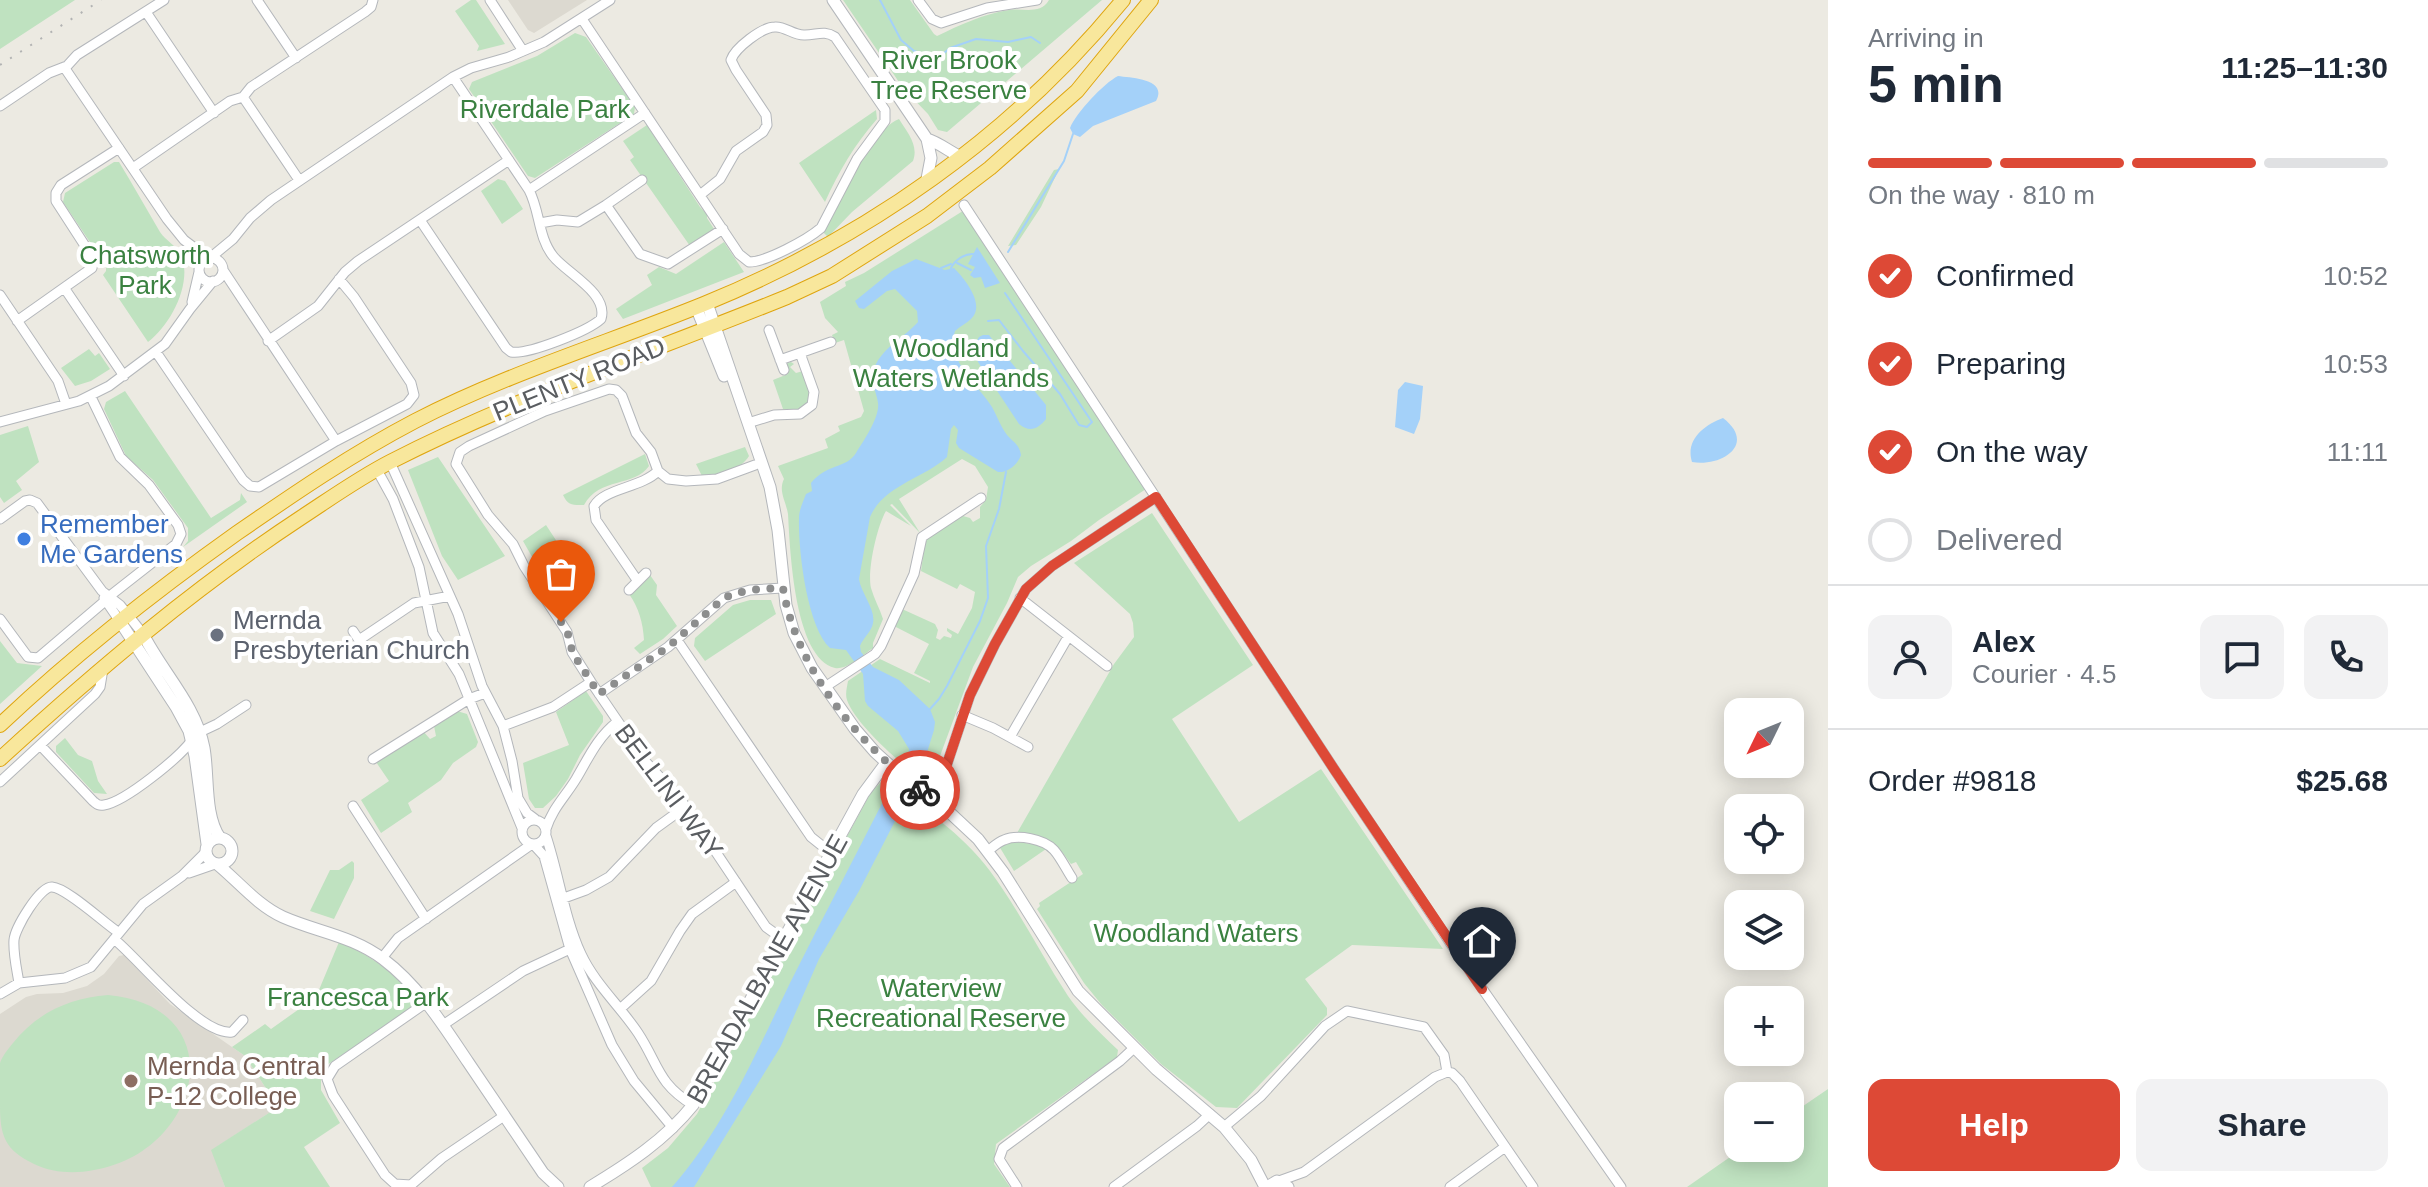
<!DOCTYPE html>
<meta charset="utf-8">
<style>
:root{--surface:#fff;--page:#f2f2f3;--text:#1f2937;--muted:#747a83;--line:#e0e1e3;--accent:#dd4936}
body{margin:0;font-family:Helvetica,sans-serif;background:var(--page);color:var(--text);height:100vh;display:flex;flex-direction:column;font-size:30px;white-space:nowrap}
*{box-sizing:border-box;margin:0}
p{font-size:26px;color:var(--muted)}
.icon{flex:none;width:44px;height:44px;fill:none;stroke:currentColor;stroke-width:2;stroke-linecap:round;stroke-linejoin:round}
.map{position:relative;flex:1;overflow:hidden}
.side{display:flex;flex-direction:column;background:var(--surface);width:600px}
.side>*{flex:none}
.needle{width:52px;rotate:227deg}
.fabs{position:absolute;left:1724px;top:698px;display:grid;gap:16px}
.fabs a{display:grid;place-items:center;width:80px;height:80px;border-radius:16px;background:var(--surface);box-shadow:0 4px 20px #0003;font-size:40px}
.pin{position:absolute;display:grid;place-items:center;width:68px;height:68px;color:#fff;margin:-82px -34px;border-radius:50% 50% 50% 0;rotate:-45deg;box-shadow:0 0 8px #0007}
.pin .icon{rotate:45deg}
.courier{position:absolute;display:grid;place-items:center;width:80px;height:80px;margin:-40px;border:6px solid #dd4936;border-radius:50%;background:#fff;color:#222;box-shadow:0 2px 10px #0007}
.head em{font-style:normal;font-weight:700}
.head div{display:flex;flex-direction:column-reverse}
.head{display:flex;align-items:center;justify-content:space-between;height:136px;padding:0 40px}
h1{font-size:52px;font-weight:700;line-height:60px}
.bar{display:grid;grid-template-columns:repeat(4,1fr);gap:12px 8px;align-content:center;height:96px;padding:0 40px}
.bar i{height:10px;border-radius:6px;background:var(--line)}
.bar .current{background:var(--accent)}
.bar p{grid-column:span 4}
.line{display:flex;align-items:center;gap:20px;padding:0 40px;border-top:2px solid var(--line)}
.line div{flex:1}
.round{display:grid;place-items:center;flex:none;width:84px;height:84px;border-radius:16px;background:var(--page)}
ol{padding:0 40px;list-style:none}
li{display:flex;align-items:center;gap:24px;height:88px}
li p{margin-inline-start:auto}
li .icon{padding:8px;border-radius:50%;background:var(--accent);color:#fff;stroke-width:4}
li:last-child{color:var(--muted)}
li i{width:44px;height:44px;border:4px solid var(--line);border-radius:50%}
.button{display:flex;gap:16px;margin-top:auto;padding:16px 40px}
.button a{flex:1;height:92px;border-radius:16px;background:var(--accent);color:#fff;font-size:32px;font-weight:700;line-height:92px;text-align:center}
.button a+a{background:var(--page);color:var(--text)}
main{display:flex;flex:1;min-height:0}
.map>svg:first-child{display:block}
</style>
<main>
<div class="map">
<svg width="1828" height="1187" viewBox="0 0 1828 1187">
<rect width="100%" height="100%" fill="#eceae2"/>
<path fill="#dcd9d0" d="M508,0H587L534,33L528,30Z
M124,955L170,1004L245,1056L278,1107L212,1150L225,1187H0V1014L26,997L37,994L63,993L87,986L104,974L119,956Z"/>
<path fill="#bfe2c0" d="M0,0H75L0,49Z
M471,0H476L505,44L477,51L479,46L455,11Z
M843,0H910L934,34L937,36C960,25 983,14 1009,10C1024,8 1040,15 1049,0H1102L947,132L938,130L928,114L903,88Z
M575,33L586,37L635,107L634,114L535,178L528,176L469,89L472,82L537,56Z
M876,110L877,119C855,144 839,171 825,202L799,163Z
M899,119C907,132 919,145 913,161L852,212L828,237L823,232C833,219 838,201 845,187C855,166 879,127 899,119Z
M647,125L700,207L707,214V218L714,229L690,246L630,160L634,157L623,141Z
M114,162H119C133,185 146,208 160,232C166,241 176,245 181,255C193,282 171,325 148,342L103,275L106,271V266L63,202L65,193Z
M1059,169L1041,207L1016,245L1008,246L1054,170Z
M498,179L505,181L523,209L502,224L481,191Z
M966,209L1149,487L1099,520L1071,541L1031,566L1018,577L1007,603L973,667L940,756L935,776L933,781L927,784C905,767 856,726 847,700C845,694 847,687 848,681L880,659L930,683V681L914,673L929,644L894,626L902,609L935,624L938,630L936,638L940,640L944,636L951,638L952,635L947,631V628L958,634L972,608L975,592L960,584L957,589L921,571L925,542L930,535L963,516L970,518L973,522L980,518V507L986,500L988,487L975,466L962,459L899,499L920,533L892,504L890,505L911,526L886,511C877,526 867,571 871,588C874,599 880,609 883,619L873,643V648C863,655 847,670 835,668C794,658 790,549 788,514C786,501 778,491 784,479L778,466L828,448L825,439L840,431L838,426L861,417L864,411L844,340L835,343L832,335L838,332L825,318L820,302L846,286L845,282L864,273Z
M724,242L744,272L623,319L616,309L652,285L647,275L659,267L676,274Z
M89,349L95,356L99,353L110,369L91,381L75,386L61,368Z
M791,362L794,364L790,367L796,373L803,371L811,395L809,404L799,411L783,409L773,380L788,374L785,364Z
M125,391L211,518L240,500L241,493L247,502L183,547L188,541V528L153,480L126,456L104,409L106,402Z
M28,426L39,462L16,481L22,490L4,503L0,497V435Z
M745,447L749,456C741,470 718,475 702,476L696,464Z
M645,454L649,466C635,487 599,477 584,505C573,505 568,506 563,495Z
M438,457L505,556L458,580L442,556L408,470Z
M1152,513L1253,665L1172,719L1239,822L1321,769L1443,949L1352,945L1305,979L1327,1008V1015L1237,1108L1216,1107L1161,1064L1101,1004L1084,983L1037,909L1040,906L1039,903L1083,874L1076,862L1071,864C1053,838 1048,837 1017,833L1114,664L1134,637L1133,623L1130,614L1074,563Z
M546,525L569,560L544,578L523,541Z
M650,575L657,585L656,595L677,626L663,639L640,654L634,648L644,640C643,623 639,608 629,594Z
M750,600H771L776,614L705,661L694,646L695,638L733,605Z
M0,641L17,663L42,666L0,704Z
M586,691L603,716V722L580,755L568,779L556,796L543,808H535L529,799L523,763L569,745L556,712Z
M457,711L467,714L478,742L476,747L453,763L441,780L408,803L412,812L381,833L361,800L389,781L376,762L423,731L430,739L436,736L434,726Z
M65,738L78,755L92,761L98,781L107,794L94,793L56,752V746Z
M885,778C922,808 961,832 990,871C1019,910 1041,955 1068,996C1082,1016 1100,1033 1118,1050L1117,1057L996,1144L994,1164L1010,1187H651L642,1168L668,1148L697,1114L871,792Z
M1018,842L1039,845L1046,849L1014,871L999,846L1004,843Z
M352,861L354,863V878L334,919L310,911L330,870H339Z
M339,942C364,952 405,977 415,1003L411,1009L321,1069V1090L340,1123L304,1147L330,1187H225L211,1150L278,1107L245,1056L232,1047L265,1024L271,1029L316,997Z
M108,995C236,1007 201,1153 94,1170C74,1174 53,1173 34,1164C5,1150 0,1136 0,1106C0,1093 0,1075 0,1063C2,1056 9,1048 13,1043C38,1012 70,998 108,995Z
M1828,1089V1187H1687L1743,1148H1790V1115Z"/>
<path fill="#a4d1f9" d="M1118,76C1132,78 1168,79 1156,101L1093,126L1080,137L1073,134L1070,128C1076,113 1104,83 1118,76Z
M977,247L1000,283L985,288L981,277L974,278L970,275L975,267L968,264Z
M916,259L945,270L954,268C965,279 986,305 971,319C966,324 960,326 955,331C946,361 978,385 992,407C997,416 1001,427 1007,435C1014,443 1019,444 1021,455C1018,464 1008,473 998,472L959,448L956,443L958,430L954,425L951,429L947,457C923,479 884,485 870,517L859,579C861,593 876,610 873,623C872,631 863,638 860,646L861,652L873,667L899,680L930,709L935,722L934,730L919,778L907,769L909,749L898,731L868,706L865,701L863,674L846,650L830,648C807,627 798,549 799,518C799,510 803,502 806,494L812,491L811,483C827,463 846,469 856,453C864,440 880,417 878,403C877,393 870,382 873,372C879,349 903,339 918,322L917,311L895,289L887,291L864,309L859,308L855,301L892,271Z
M983,335H989L992,339L1046,405V419C1038,429 1030,433 1019,424L978,362L974,346L979,337Z
M1405,382L1423,386L1420,419L1414,434L1395,427L1398,390Z
M1723,418C1757,444 1722,467 1692,462C1685,440 1704,425 1723,418Z
M893,782L909,794L859,891L819,959L781,1046L694,1187H672C724,1128 756,1053 790,983C824,915 859,849 893,782Z"/>
<g fill="none" stroke-linecap="round" stroke-linejoin="round">
<path stroke="#a4d1f9" stroke-width="2" d="M880,0L901,40L914,51L930,56L943,54L950,48L976,39L1008,42L1031,37L1040,43
M1008,252L1064,161L1073,134
M957,263L971,270
M941,268L951,264
M951,268C955,260 965,253 974,254
M988,321L999,320L1023,351L1060,394L1079,425L1087,427L1092,422L1005,293
M930,709L939,699L947,686L980,621L988,598L986,546L999,509L1006,472"/>
<g stroke="#b4b7bb" stroke-width="11">
<path id="minor" d="M257,0L296,58
M490,0L523,51
M918,0L932,19L941,23L987,8L1037,0
M146,12L214,113
M582,19L739,254L749,262C766,262 807,240 821,228L857,159L885,121V110L835,37C824,30 817,35 805,35C794,36 785,26 775,27C762,27 735,48 731,60L736,70L766,115L767,125L763,132L736,151L720,179L700,195
M64,67L167,219L184,240L208,258
M243,97L299,180
M0,106L49,73L67,66L77,55L164,0
M133,168L230,101L243,97L251,87L365,12L371,7L373,0
M529,190L645,113
M606,205L642,180
M964,205L1334,769L1451,944L1621,1187
M420,220L506,348L511,352C528,355 588,331 601,319C609,293 566,273 553,256C538,237 540,211 529,190L453,77
M540,223L557,220L578,222L606,205L640,254L668,264L723,229
M210,258L233,239L250,218L271,200L453,77L471,68L509,57L544,42L610,0
M199 270a12 12 0 1 1 24 0a12 12 0 1 1-24 0Z
M223,270L336,441
M65,289L124,376
M0,295L58,381L66,404
M192,302L199,272
M17,321L92,268L93,263L89,252L56,201V193L61,185L119,148
M769,330L784,370
M268,341L318,306L345,272L358,261L509,160
M156,352L243,480L250,486L259,487L336,441L407,404L414,395L411,383L354,297L339,279
M780,360L831,342
M91,397L120,457L149,485L178,525L181,534L176,544L111,595
M0,422L79,401L109,386L165,344L190,309L213,281
M748,423L774,415L800,414L812,405L814,392L800,353
M390,462L458,614L482,686L503,726L512,761L518,798L527,813L535,819
M755,465L717,479L686,481L668,479L658,471L651,452L636,433L622,396L616,390L609,389L545,411L469,446L460,452L456,464L488,515L513,544L524,566L567,632L572,652L591,682L645,761L681,800L766,927L784,940
M377,470L393,499L419,567L433,633L459,674L522,828
M0,519L25,501L30,500L37,503L102,591L120,605L143,634
M637,580L596,520L594,506C605,488 641,488 658,471
M629,590L646,573
M104,598L119,620
M1020,598L1107,666
M0,619L25,653L28,657L38,658L105,601
M353,631L365,649
M359,640L414,603L450,596
M677,640L811,837L831,853
M825,687L875,654L881,646L914,574L922,537L981,498
M599,694L668,647L724,598L750,590L783,588
M962,715L993,728L1028,747
M503,726L553,707L591,682
M200,732L217,724L246,705
M1010,737L1068,637
M40,745L93,801C97,804 98,806 104,805C125,802 180,757 192,740
M373,759L469,699L485,693
M0,782L95,694L100,687L103,669
M932,799L947,764L970,695L995,644L1026,589L1052,566L1156,497
M353,806L426,919
M522 832a12 12 0 1 1 24 0a12 12 0 1 1-24 0Z
M546,829C552,809 565,797 576,779C589,757 597,738 617,722
M546,836C559,875 564,917 581,954C595,984 620,1006 638,1033C659,1065 657,1083 693,1105
M533,844L544,856L570,949L612,1045L634,1081L673,1128
M988,851C993,847 998,842 1004,840C1018,834 1044,839 1054,850C1061,858 1066,869 1072,878
M189,873L215,864
M564,898L586,890L609,877L656,828L685,807
M114,939C139,959 200,1036 232,1032L243,1020
M382,958L398,938L532,844
M19,983C17,970 13,954 14,940C15,928 40,886 52,887C67,888 104,923 118,932
M0,994L19,983L65,978L91,967L143,904L182,876L206,852
M427,1002L335,1066L327,1079L333,1095L385,1175L395,1184L411,1185L442,1158L504,1116
M620,1009L651,981L680,931L692,914L736,882
M443,1025L523,971L570,949
M1447,1072L1452,1073L1460,1081L1533,1187
M1224,1127L1261,1096L1325,1026L1347,1011L1424,1027L1444,1055L1447,1072
M1279,1181L1304,1172L1435,1077L1447,1072
M1017,1187L999,1159L1003,1148L1120,1061L1134,1048
M1114,1187L1197,1126L1210,1114
M1450,1187L1505,1147"/>
</g>
<g stroke="#b4b7bb" stroke-width="13">
<path id="tertiary" d="M833,0L927,139L931,158L926,184
M927,139C938,142 950,152 961,157
M707,303L770,487L778,530L786,605L794,633L812,668L855,729L875,752L897,772L948,811L978,839L1003,872L1078,991L1156,1069L1224,1127L1251,1160L1265,1187
M696,307L724,376
M119,620L176,707L189,731L195,756L207,844
M143,634C162,672 196,705 204,748C209,776 204,815 220,838
M206 851a13 13 0 1 1 26 0a13 13 0 1 1-26 0Z
M217,864C239,882 257,905 283,917C317,932 353,936 383,959C419,986 443,1025 468,1062C493,1099 518,1136 543,1173L558,1187
M590,1187C628,1164 665,1140 693,1105L863,794L886,763
M1267,1187L1277,1181L1288,1187"/>
</g>
<g stroke="#dfa50f" stroke-width="16">
<path id="trunk" d="M0,725C74,655 154,592 237,533C295,493 352,454 415,421C508,373 608,343 704,304C866,238 1012,136 1123,0
M0,759C95,672 194,588 302,517C331,498 359,478 390,462C517,397 654,351 787,297L832,276L927,216L990,168L1077,91L1151,0"/>
</g>
<use href="#minor" stroke="#fff" stroke-width="9"/>
<use href="#tertiary" stroke="#fff" stroke-width="11"/>
<use href="#trunk" stroke="#f8e79c" stroke-width="14"/>
<path stroke="#b2b3b3" stroke-width="2" stroke-dasharray="2 10" stroke-linecap="butt" d="M0,65L101,0"/>
</g>
<g fill="none" stroke-linecap="round" stroke-linejoin="round">
<path stroke="#8d8e8e" stroke-width="8" stroke-dasharray="0 14.4" d="M561,622L570,638L572,652L599,694L668,647L724,598C743,589 762,589 783,588C796,668 857,742 920,790"/>
<path stroke="#dd4936" stroke-width="10" d="M920,790L932,799L947,764L970,695L995,644L1026,589L1052,566L1156,497L1334,769L1482,989"/>
</g>
<circle fill="#3f7fe0" stroke="#fff" stroke-width="3" cx="24" cy="539" r="8"/>
<circle fill="#6b7280" stroke="#fff" stroke-width="3" cx="217" cy="635" r="8"/>
<circle fill="#8d6e63" stroke="#fff" stroke-width="3" cx="131" cy="1081" r="8"/>
<g text-anchor="middle" dominant-baseline="central" stroke-width="8" stroke-linejoin="round" paint-order="stroke">
<g font-size="26" fill="#3a8140" stroke="#fff">
<text x="949" y="60">River Brook<tspan x="949" dy="30">Tree Reserve</tspan></text>
<text x="545" y="109">Riverdale Park</text>
<text x="145" y="255">Chatsworth<tspan x="145" dy="30">Park</tspan></text>
<text x="951" y="348">Woodland<tspan x="951" dy="30">Waters Wetlands</tspan></text>
<text x="1196" y="933">Woodland Waters</text>
<text x="941" y="988">Waterview<tspan x="941" dy="30">Recreational Reserve</tspan></text>
<text x="358" y="997">Francesca Park</text>
</g>
<g font-size="26" fill="#5a5d61" stroke="#fff">
<text transform="translate(579 379) rotate(-22)">PLENTY ROAD</text>
<text transform="translate(669 791) rotate(53)">BELLINI WAY</text>
<text transform="translate(767 969) rotate(-61)">BREADALBANE AVENUE</text>
</g>
<g font-size="26" fill="#366cbe" stroke="#fff" text-anchor="start">
<text x="40" y="524">Remember<tspan x="40" dy="30">Me Gardens</tspan></text>
</g>
<g font-size="26" fill="#5b616d" stroke="#fff" text-anchor="start">
<text x="233" y="620">Mernda<tspan x="233" dy="30">Presbyterian Church</tspan></text>
</g>
<g font-size="26" fill="#785e54" stroke="#fff" text-anchor="start">
<text x="147" y="1066">Mernda Central<tspan x="147" dy="30">P-12 College</tspan></text>
</g>
</g>
</svg>
<div class="fabs">
<a><svg class="needle" viewBox="-14 -14 28 28"><path d="M0-13l5 13h-10z" fill="#e53935"/><path d="M0 13l5-13h-10z" fill="#747a83"/></svg></a>
<a><svg class="icon" aria-label="locate" viewBox="0 0 24 24"><circle cx="12" cy="12" r="6"/><path d="M12 2v4M12 18v4M2 12h4M18 12h4"/></svg></a>
<a><svg class="icon" aria-label="layers" viewBox="0 0 24 24"><path d="M12 4l9 5-9 5-9-5zM3 14l9 5 9-5"/></svg></a>
<a>+</a>
<a>−</a>
</div>
<div class="pin" style="left:561px;top:622px;background:#ea580c"><svg class="icon" aria-label="bag" viewBox="0 0 24 24"><path d="M5 8h14l-1 12H6zM9 8a3 3 0 0 1 6 0"/></svg></div>
<div class="pin" style="left:1482px;top:989px;background:#1f2937"><svg class="icon" aria-label="home" viewBox="0 0 24 24"><path d="M3 11l9-7 9 7M6 9v11h12V9"/></svg></div>
<div class="courier" style="left:920px;top:790px"><svg class="icon" aria-label="bike" viewBox="0 0 24 24"><circle cx="6" cy="16" r="4"/><circle cx="18" cy="16" r="4"/><path d="M6 16l4-8h5l3 8M10 8l3 8H6M13 5h3"/></svg></div>
</div>
<section class="side">
<div class="head"><div><h1>5 min</h1><p>Arriving in</p></div><em>11:25–11:30</em></div>
<div class="bar"><i class="current"></i><i class="current"></i><i class="current"></i><i></i><p>On the way · 810 m</p></div>
<ol>
<li><svg class="icon" aria-label="check" viewBox="0 0 24 24"><path d="M5 12l5 5 9-10"/></svg>Confirmed<p>10:52</p></li>
<li><svg class="icon" aria-label="check" viewBox="0 0 24 24"><path d="M5 12l5 5 9-10"/></svg>Preparing<p>10:53</p></li>
<li><svg class="icon" aria-label="check" viewBox="0 0 24 24"><path d="M5 12l5 5 9-10"/></svg>On the way<p>11:11</p></li>
<li><i></i>Delivered</li>
</ol>
<div class="line" style="height:144px"><a class="round"><svg class="icon" aria-label="person" viewBox="0 0 24 24"><circle cx="12" cy="8" r="4"/><path d="M4 21q1-7 8-7t8 7"/></svg></a><div><b>Alex</b><p>Courier · 4.5</p></div><a class="round"><svg class="icon" aria-label="chat" viewBox="0 0 24 24"><path d="M4 5h16v11H9l-5 4z"/></svg></a><a class="round"><svg class="icon" aria-label="phone" viewBox="0 0 24 24"><path d="M5 4h4l2 5-3 2q2 4 5 5l2-3 5 2v4C11 20 4 13 5 4z"/></svg></a></div>
<div class="line" style="height:104px"><div>Order #9818</div><b>$25.68</b></div>
<div class="button"><a>Help</a><a>Share</a></div>
</section>
</main>
